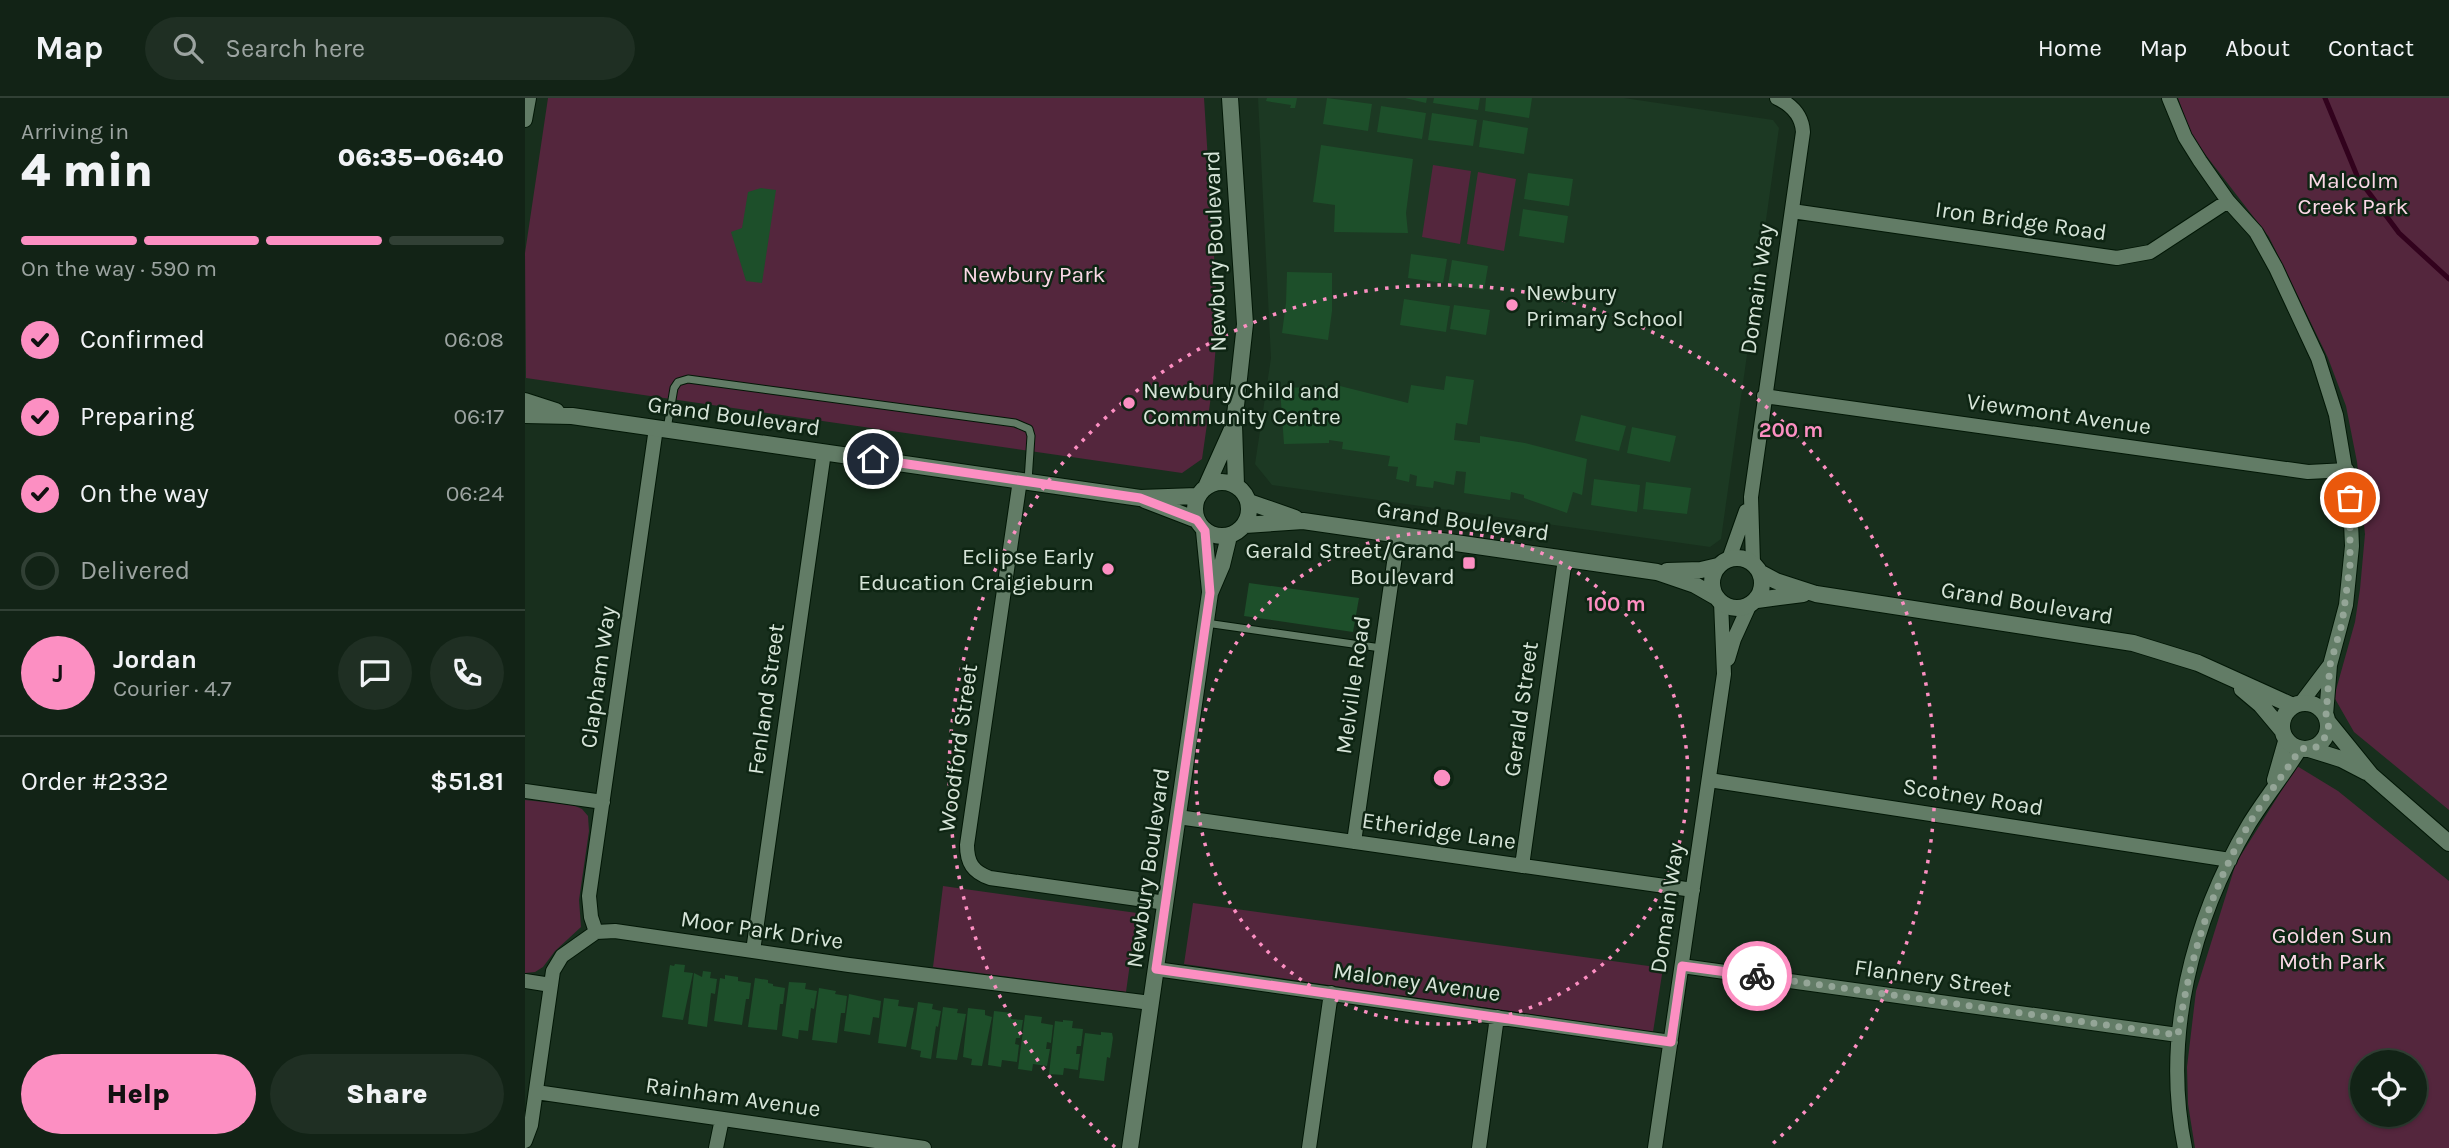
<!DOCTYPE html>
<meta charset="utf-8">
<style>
:root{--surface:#122316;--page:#1f2f23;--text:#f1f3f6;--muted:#9ca4a1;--line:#314035;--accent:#fc8fc2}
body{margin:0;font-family:Karla,sans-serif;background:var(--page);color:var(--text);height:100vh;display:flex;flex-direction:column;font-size:26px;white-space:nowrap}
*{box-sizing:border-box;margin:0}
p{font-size:23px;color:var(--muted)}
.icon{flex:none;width:38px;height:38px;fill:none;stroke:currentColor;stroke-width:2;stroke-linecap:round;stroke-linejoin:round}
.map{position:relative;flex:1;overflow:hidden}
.side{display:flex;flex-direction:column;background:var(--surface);width:525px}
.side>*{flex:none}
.buttons{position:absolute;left:1825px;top:952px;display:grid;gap:14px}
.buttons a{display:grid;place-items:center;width:77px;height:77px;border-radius:50%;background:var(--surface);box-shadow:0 2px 5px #0004,0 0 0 2px var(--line);font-size:35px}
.pin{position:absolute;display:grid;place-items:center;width:60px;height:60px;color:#fff;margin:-30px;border:4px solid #fff;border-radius:50%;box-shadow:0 2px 7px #0007}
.courier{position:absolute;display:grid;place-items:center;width:70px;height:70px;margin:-35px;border:5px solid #fc8fc2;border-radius:50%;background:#fff;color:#222;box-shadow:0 2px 9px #0007}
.overview em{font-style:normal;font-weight:800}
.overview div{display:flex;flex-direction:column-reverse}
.overview{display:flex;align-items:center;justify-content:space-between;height:119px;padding:0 21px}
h1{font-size:46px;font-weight:800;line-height:52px}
.bar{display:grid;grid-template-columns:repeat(4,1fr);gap:10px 7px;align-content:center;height:84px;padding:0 21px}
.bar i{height:9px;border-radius:5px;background:var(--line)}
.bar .on{background:var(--accent)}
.bar p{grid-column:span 4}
.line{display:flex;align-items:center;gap:18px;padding:0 21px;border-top:2px solid var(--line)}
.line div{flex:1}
.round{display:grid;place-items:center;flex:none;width:74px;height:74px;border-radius:37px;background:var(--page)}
ol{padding:0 21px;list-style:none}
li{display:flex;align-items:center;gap:21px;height:77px}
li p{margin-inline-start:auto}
li .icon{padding:7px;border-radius:50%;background:var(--accent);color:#111;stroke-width:4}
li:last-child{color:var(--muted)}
li i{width:38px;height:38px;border:4px solid var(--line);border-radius:50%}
.button{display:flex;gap:14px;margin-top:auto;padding:14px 21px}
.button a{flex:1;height:80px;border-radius:42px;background:var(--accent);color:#111;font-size:28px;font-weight:800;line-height:80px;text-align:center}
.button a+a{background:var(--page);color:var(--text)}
header{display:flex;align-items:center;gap:42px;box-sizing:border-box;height:98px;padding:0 35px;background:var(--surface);border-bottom:2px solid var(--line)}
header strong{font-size:33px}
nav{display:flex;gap:38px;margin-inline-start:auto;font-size:24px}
.search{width:490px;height:63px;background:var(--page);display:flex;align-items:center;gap:18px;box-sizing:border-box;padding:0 24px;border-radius:38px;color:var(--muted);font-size:26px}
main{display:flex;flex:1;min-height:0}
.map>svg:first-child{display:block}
</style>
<header>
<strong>Map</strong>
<div class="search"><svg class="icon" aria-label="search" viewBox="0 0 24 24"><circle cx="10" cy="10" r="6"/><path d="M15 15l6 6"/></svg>Search here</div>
<nav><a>Home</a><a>Map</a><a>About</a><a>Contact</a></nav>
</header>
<main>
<section class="side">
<div class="overview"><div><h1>4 min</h1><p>Arriving in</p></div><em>06:35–06:40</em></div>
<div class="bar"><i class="on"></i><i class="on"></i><i class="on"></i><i></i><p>On the way · 590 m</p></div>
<ol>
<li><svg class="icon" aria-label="check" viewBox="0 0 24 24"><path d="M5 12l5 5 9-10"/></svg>Confirmed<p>06:08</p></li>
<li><svg class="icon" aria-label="check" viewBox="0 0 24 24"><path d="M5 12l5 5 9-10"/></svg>Preparing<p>06:17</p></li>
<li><svg class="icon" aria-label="check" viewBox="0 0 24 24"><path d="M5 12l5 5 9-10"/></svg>On the way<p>06:24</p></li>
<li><i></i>Delivered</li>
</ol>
<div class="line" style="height:126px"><b class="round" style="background:var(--accent);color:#111">J</b><div><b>Jordan</b><p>Courier · 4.7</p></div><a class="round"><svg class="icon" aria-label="chat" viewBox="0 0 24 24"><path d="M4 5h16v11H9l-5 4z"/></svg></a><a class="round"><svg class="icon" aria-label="phone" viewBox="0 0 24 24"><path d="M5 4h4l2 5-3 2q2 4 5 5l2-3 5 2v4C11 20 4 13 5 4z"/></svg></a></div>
<div class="line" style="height:91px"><div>Order #2332</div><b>$51.81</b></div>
<div class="button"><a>Help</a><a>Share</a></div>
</section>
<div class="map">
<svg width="1924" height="1050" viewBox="0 0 1924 1050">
<rect width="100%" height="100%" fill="#182f1d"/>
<path fill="#1c3923" d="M733,0H1099L1248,22L1254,30L1196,441L1185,449L747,387L730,366L746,260Z"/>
<path fill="#54263d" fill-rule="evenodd" d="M23,0H679L693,220L688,284L677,361L657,375L1,280L0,155Z
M1653,0H1924V712L1829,634L1809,599L1830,524L1835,491L1840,436L1832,364L1821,308L1803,260L1744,139L1673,47L1665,34Z
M908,67L946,73L935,146L897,139Z
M953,74L991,81L979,153L942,146Z
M1772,668L1813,693L1924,783V1050H1670L1663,1006L1662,969L1671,893L1711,765ZM1838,964H1890V1017H1838Z
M0,702L48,707L57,711L63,718L64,733L54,802L56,829L30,853L18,869L10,874L0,875Z
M418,788L612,815L601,894L408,869Z
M668,805L1138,870L1128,934L659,866Z"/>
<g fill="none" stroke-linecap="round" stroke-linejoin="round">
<path stroke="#32021d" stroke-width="5" d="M1800,0L1833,80L1874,135L1924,181"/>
</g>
<path fill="#1d4f2a" d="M742,0H772L770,10H765L766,7L741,3Z
M802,0L847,6L843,33L798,26Z
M880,0H902L901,5Z
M909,0H955L953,12L908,5Z
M961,0H1007L1004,20L960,13Z
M856,8L901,15L897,41L852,34Z
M907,15L952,22L948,48L903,42Z
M958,22L1003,30L999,56L954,49Z
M796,47L888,61L881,115L883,135L809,134L810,107L788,104Z
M1003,75L1048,81L1044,108L999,101Z
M236,90L251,92L237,185L221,183L206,134L217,130L223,94Z
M998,111L1043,118L1039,145L994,138Z
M886,156L922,161L918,185L883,180Z
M927,162L963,168L959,192L923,187Z
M762,174L807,175V213L803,242L757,235L761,205Z
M879,201L925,208L921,234L875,227Z
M929,207L965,212L961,237L925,231Z
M921,278L949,282L942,327L931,325L929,342L955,345V338L1000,345L1062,361L1057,397L1048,394L1042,415L999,400V397L986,394L985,402L939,395L941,374L931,373L929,387L909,383L908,390L891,388L892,378L885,376L884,384L871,381L873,369L863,368L865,358L817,351L818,344L804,342V345L759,346L755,290L815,288L883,305L886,287L919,292Z
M1056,317L1101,328L1094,353L1050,343Z
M1107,329L1151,338L1145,364L1102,355Z
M1069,381L1115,387L1112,414L1066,407Z
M1121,384L1166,390L1162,416L1118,411Z
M724,485L834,500L828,534L719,518Z
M150,866L160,867L159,874L168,875L158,922L137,919L145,867L149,868Z
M178,873L186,874L185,880L192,881L190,896L186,895L182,929L163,926L169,875L177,879Z
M200,877L213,879V883L226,885L224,901H221L217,927L189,923L195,880L200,881Z
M230,880L243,882V885L248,886V888L260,890L258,906H255L252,932L223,929Z
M264,884L281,885L280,891L292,893L289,911L286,910L283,933L274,932L273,941L257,938Z
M294,890L311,893L310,896L322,898L320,915H316L312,945L287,942Z
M324,896L356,903L354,920L348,919L345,937L319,933Z
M359,900L374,902L373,908L389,910L381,949L353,945Z
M393,904L408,906L407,911L416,913L413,929L411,928L406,961L395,959L396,953L386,951Z
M418,909L433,911L432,915L441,916L432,962L411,960Z
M443,910L460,912V917L467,919L457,968L446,967L447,961L438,959Z
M469,913L487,915L486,921L498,922L495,940H491L490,946L494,947L492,964L477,962L476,969L463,967Z
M500,917L517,919L516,925L528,927L526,945L522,944L521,951H525L522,968L508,966L507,973L493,971Z
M538,922L548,923L547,930L558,931L556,948H552L551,956H555L553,972L539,970L538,977L524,976L530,923L538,924Z
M576,934L587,935L588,940L585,960L582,959L579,983L554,980L560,935L576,937Z"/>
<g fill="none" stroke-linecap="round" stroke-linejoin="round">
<g stroke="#021706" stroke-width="9">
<path id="service" d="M142,331L149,290L153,284L163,281L490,325L504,331L506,338L503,383
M681,525L856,550"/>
</g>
<g stroke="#021706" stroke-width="16">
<path id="minor" d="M1644,0L1660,39L1675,63L1703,103L1731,134L1751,170L1793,260L1811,317L1825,400L1827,448L1821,507L1805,567L1801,617
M0,22L4,0
M1267,113L1592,160L1625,154L1703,103
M1239,298L1783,374L1822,372
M495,382L442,747C442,765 448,774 465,780L641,805
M1204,461L1221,413
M1228,465L1226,399L1278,34C1277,18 1267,7 1252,0
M1203,561L1209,541L1224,508
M1776,605L1804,568
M1184,682L1705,762
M1749,682L1761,640
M0,693L78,704
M653,719L1168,792
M829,744L873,437
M997,768L1040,461
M71,834L66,819L64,798L131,330
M228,853L299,354
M1157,868L1653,937
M631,871L1146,944
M0,883L26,887
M11,994L399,1050
M0,1043L6,1027L28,873L37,858L71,834L90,833L324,867L626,905
M191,1050L197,1021
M784,1050L806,895
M954,1050L972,919
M1130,1050L1199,576L1196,504
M1660,1050C1637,939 1667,822 1724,726C1740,700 1759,677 1775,651"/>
</g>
<g stroke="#021706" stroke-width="18">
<path id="tertiary" d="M705,0L720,226L709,326L711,387
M0,303L31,313
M0,317L47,318L615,400L672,398
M670 411a27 27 0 1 1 54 0a27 27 0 1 1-54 0Z
M681,389L707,331
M620,402L672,422
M724,404L770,420
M720,427L778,423L1132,474L1170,487L1191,499
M679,433L685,493
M1187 485a25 25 0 1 1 50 0a25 25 0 1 1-50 0Z
M1142,473L1176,472L1193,468
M1236,475L1251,483L1291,496L1608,545L1673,565L1768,608
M1232,502L1278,496
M1717,591L1736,607L1757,632
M1757 628a23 23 0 1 1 46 0a23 23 0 1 1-46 0Z
M1803,624L1846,677L1924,745
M1784,651L1816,661L1841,674
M605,1050L685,495L697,467L704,438"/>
</g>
<use href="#service" stroke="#627c66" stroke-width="7"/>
<use href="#minor" stroke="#627c66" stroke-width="14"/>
<use href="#tertiary" stroke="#627c66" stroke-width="16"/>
</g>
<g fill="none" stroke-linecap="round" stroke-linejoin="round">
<path stroke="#94a597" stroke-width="7" stroke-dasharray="0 12.6" d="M1232,878L1653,937C1664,863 1686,790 1724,726C1740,699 1759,677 1775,651L1791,649L1801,638L1804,631L1801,617L1805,567L1817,526L1825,467V400"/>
<path stroke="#fc8fc2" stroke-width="9" d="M348,361L615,400L672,422L680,433L685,495L631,871L1146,944L1157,868L1232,878"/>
</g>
<g fill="none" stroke="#fc8fc2" stroke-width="3.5" stroke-dasharray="3.5 7">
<circle cx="917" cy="680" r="246"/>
<path d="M590 1049A493 493 0 1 1 1244 1049"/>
</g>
<g fill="#fc8fc2" stroke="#0e2513" stroke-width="2.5">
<circle cx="987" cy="207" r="7"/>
<circle cx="604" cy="305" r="7"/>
<rect x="937" y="458" width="14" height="14" rx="3.5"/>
<circle cx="583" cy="471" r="7"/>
</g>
<g text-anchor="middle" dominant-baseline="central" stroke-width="5" stroke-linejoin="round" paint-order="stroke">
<g font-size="23" fill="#fcd8e7" stroke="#0e2513">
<text x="1828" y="82">Malcolm<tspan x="1828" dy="26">Creek Park</tspan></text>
<text x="509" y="176">Newbury Park</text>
<text x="1807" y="837">Golden Sun<tspan x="1807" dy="26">Moth Park</tspan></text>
</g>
<g font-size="23" fill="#d6e4d8" stroke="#0e2513">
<text transform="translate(1496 123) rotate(8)">Iron Bridge Road</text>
<text transform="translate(690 153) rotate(-92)">Newbury Boulevard</text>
<text transform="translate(1232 191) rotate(-82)">Domain Way</text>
<text transform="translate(1534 316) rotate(8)">Viewmont Avenue</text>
<text transform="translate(209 318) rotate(8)">Grand Boulevard</text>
<text transform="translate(938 423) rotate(8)">Grand Boulevard</text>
<text transform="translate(1502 505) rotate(9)">Grand Boulevard</text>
<text transform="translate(73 579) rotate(-82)">Clapham Way</text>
<text transform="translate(828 587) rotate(-82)">Melville Road</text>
<text transform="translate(241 601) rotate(-82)">Fenland Street</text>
<text transform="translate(996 611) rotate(-82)">Gerald Street</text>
<text transform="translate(433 650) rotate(-82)">Woodford Street</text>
<text transform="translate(1448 699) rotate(9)">Scotney Road</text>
<text transform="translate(914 733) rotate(8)">Etheridge Lane</text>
<text transform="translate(623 770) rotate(-82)">Newbury Boulevard</text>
<text transform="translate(1142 810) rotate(-82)">Domain Way</text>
<text transform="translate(237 832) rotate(8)">Moor Park Drive</text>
<text transform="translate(1408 880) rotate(8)">Flannery Street</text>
<text transform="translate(892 884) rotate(8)">Maloney Avenue</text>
<text transform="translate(208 999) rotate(8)">Rainham Avenue</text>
</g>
<g font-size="23" fill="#d6e4d8" stroke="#0e2513" text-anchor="start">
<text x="1001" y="194">Newbury<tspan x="1001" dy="26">Primary School</tspan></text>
<text x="618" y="292">Newbury Child and<tspan x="618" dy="26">Community Centre</tspan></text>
<text x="930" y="452" text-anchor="end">Gerald Street/Grand<tspan x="930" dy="26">Boulevard</tspan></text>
<text x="569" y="458" text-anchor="end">Eclipse Early<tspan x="569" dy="26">Education Craigieburn</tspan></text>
</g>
</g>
<circle cx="917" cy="680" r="10" fill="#fc8fc2" stroke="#0e2513" stroke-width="3.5"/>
<g font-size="21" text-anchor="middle" font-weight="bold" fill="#fc8fc2" stroke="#0e2513" stroke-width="5" stroke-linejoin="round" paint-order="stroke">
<text x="1266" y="339">200 m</text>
<text x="1091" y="513">100 m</text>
</g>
</svg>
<div class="buttons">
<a><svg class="icon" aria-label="locate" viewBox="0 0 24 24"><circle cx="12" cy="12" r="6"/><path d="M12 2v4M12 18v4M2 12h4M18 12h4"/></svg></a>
</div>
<div class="pin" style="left:1825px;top:400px;background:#ea580c"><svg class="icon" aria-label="bag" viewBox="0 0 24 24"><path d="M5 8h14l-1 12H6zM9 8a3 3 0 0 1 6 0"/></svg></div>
<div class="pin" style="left:348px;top:361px;background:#1f2937"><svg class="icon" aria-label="home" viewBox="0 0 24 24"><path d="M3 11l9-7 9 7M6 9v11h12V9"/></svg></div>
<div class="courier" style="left:1232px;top:878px"><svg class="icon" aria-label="bike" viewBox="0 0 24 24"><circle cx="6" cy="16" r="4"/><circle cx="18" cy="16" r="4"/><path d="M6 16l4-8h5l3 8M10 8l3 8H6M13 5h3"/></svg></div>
</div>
</main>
